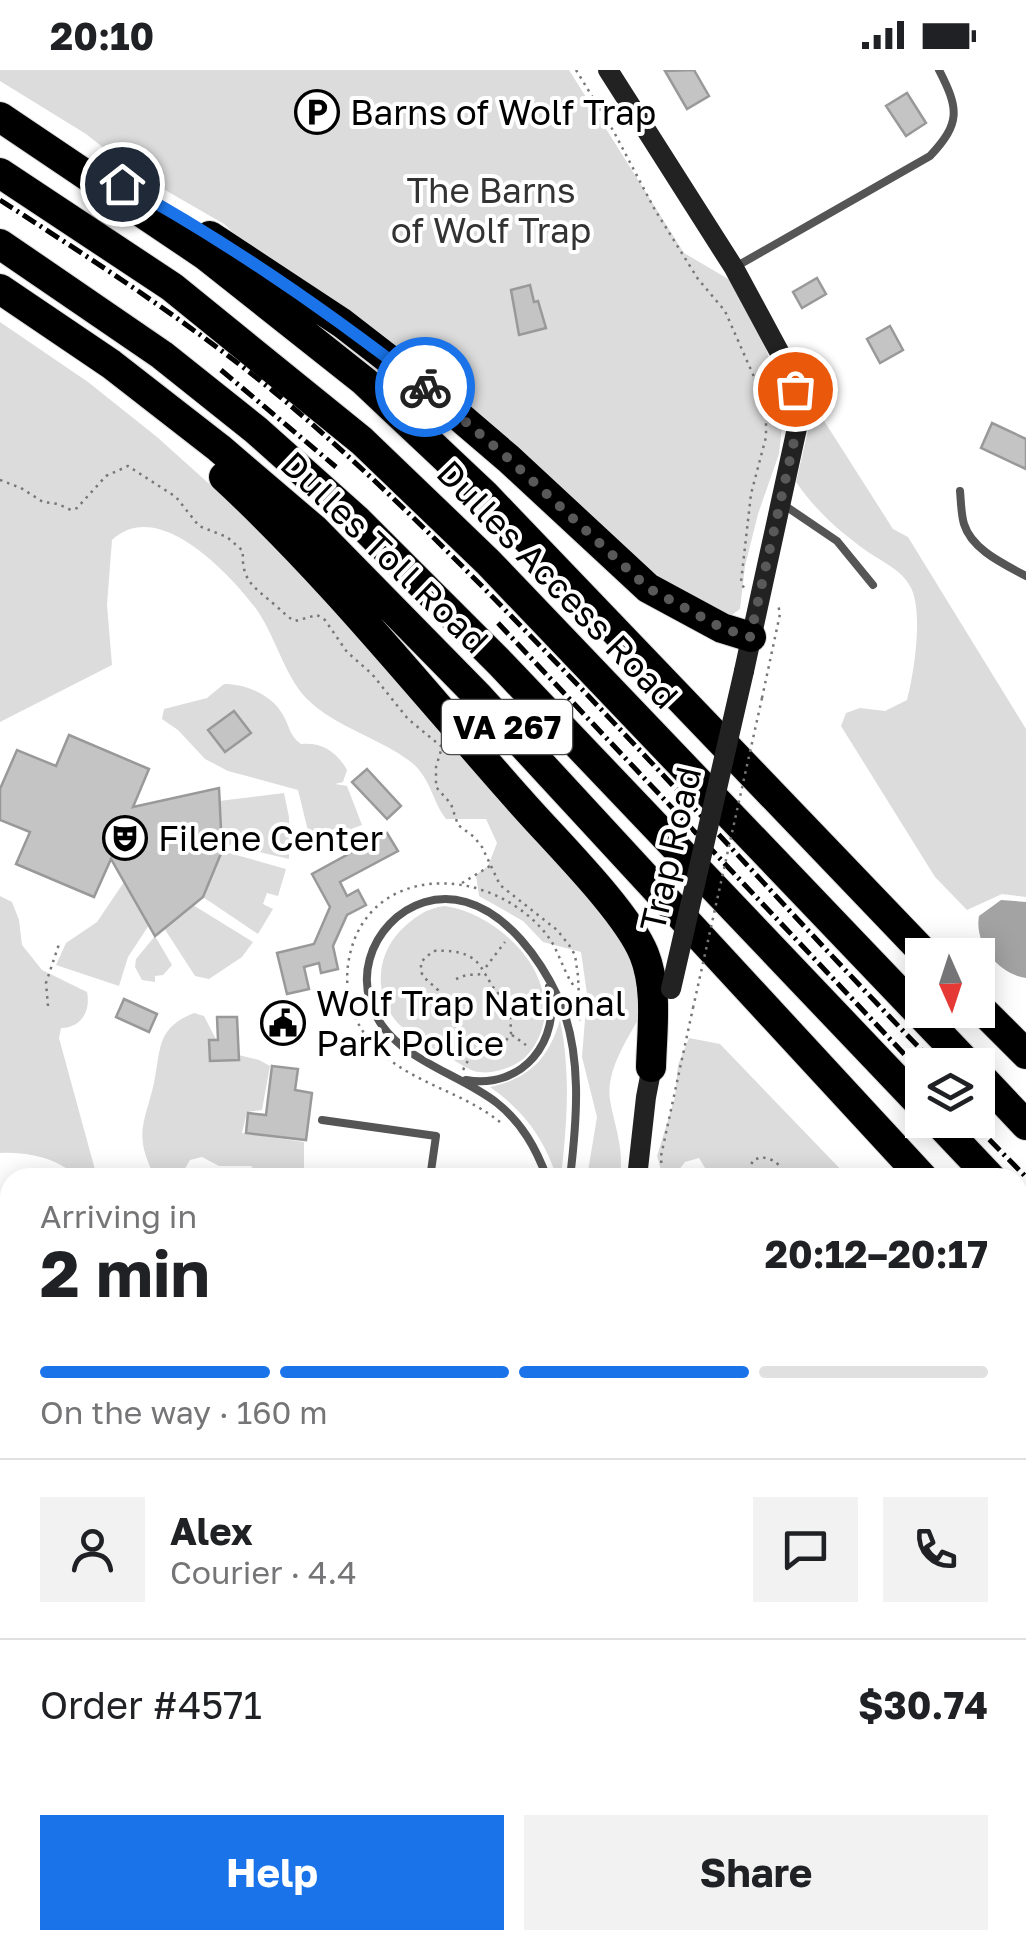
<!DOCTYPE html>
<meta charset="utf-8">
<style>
:root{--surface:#fff;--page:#f2f2f2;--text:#202124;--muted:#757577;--line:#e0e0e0;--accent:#1a73e8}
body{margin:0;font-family:"Golos Text",sans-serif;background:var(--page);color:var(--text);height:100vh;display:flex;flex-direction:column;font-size:38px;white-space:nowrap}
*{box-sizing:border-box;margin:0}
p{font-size:32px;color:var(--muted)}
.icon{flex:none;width:55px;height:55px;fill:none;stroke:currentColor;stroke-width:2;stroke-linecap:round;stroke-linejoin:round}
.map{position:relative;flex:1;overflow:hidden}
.drawer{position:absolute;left:0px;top:1098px;width:1028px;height:782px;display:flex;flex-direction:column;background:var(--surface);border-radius:30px 30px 0 0;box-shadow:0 5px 25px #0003}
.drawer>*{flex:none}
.needle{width:65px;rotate:177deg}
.buttons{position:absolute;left:905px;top:868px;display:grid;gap:20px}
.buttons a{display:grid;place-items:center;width:90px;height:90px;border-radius:0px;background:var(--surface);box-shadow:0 5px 25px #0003;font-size:50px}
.pin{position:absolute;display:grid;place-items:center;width:85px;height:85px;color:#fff;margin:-42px;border:5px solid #fff;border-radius:50%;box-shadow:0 2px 10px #0007}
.courier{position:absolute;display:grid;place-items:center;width:100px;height:100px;margin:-50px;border:8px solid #1a73e8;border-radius:50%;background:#fff;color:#222;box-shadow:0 2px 12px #0007}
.head em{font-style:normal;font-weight:700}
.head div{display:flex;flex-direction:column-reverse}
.head{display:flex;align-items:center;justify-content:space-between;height:170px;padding:0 40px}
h1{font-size:65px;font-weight:700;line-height:75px}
.bar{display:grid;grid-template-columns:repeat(4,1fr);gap:15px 10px;align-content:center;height:120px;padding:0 40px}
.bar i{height:12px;border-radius:8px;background:var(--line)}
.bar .selected{background:var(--accent)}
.bar p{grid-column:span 4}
.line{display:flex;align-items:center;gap:25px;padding:0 40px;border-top:2px solid var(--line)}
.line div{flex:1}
.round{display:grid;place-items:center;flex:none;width:105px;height:105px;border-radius:0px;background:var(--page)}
.cta{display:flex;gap:20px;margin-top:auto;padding:20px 40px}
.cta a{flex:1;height:115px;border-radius:0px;background:var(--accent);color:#fff;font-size:40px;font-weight:700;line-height:115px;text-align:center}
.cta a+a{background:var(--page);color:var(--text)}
.status{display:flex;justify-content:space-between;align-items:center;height:70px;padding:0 50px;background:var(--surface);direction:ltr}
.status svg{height:28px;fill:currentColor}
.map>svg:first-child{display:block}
</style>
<div class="status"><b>20:10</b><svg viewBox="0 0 49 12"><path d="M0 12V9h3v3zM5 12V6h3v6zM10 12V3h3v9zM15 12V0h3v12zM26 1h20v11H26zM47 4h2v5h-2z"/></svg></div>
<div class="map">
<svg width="1026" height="1878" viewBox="0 0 1026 1878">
<rect width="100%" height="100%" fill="#fff"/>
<path fill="#dcdcdc" d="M0,0H569L684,183L730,210L764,272L783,334L782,357L779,384L758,444L745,496L740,539L726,549L674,523L345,237L292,204L264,192L224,154L134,102L86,64L0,11Z
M0,252L88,312L157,367L285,482L631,876L646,935C632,963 605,998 610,1030C615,1058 624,1077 620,1107H587L597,1047L582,987L587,924L581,882L543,872L523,851L479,826L476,805L488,796L497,773L486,749H446C432,731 431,708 411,692C380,668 335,657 307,629C283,604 275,563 254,536C227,501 157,427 112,470L107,535L112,595L0,652Z
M814,335L893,459L908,467L1026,659V827L1002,824L967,840L935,807L841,656L846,643L860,638L885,641L907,630C914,604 924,540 910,516C901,500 883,492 868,482C840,462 816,441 796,412Z
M224,614C246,614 272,625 283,645C290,657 289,665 301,674C322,672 337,682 347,700L343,712L335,714L347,716L362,755L316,772L309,765L298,720L228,701L205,689L178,660L162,649L164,639L207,628Z
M284,723L289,747V789L222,773L219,731Z
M222,781L286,799L278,826L267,823L263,834L273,839L258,864L203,827Z
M124,812L149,855L128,887L119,916L56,895L66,873L97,852Z
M0,826L12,832L19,850L22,875L42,900L87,922C91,941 81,958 61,958L59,968L97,1107C78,1108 75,1103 59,1094C41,1085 20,1082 0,1083Z
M193,835L253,872L242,887L209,909L195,906L164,858Z
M445,836C499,844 561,904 541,962C537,973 529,986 519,992C507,1000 488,1005 474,1001C465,998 456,991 447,986C432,978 415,969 402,957C374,932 374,888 400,861C413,848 426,838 445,836Z
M155,866L172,895L163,905L155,906V912L142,910L135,897L136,889Z
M194,943L204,946L222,981L259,990L270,996L262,1040L247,1042L242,1063L304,1072V1107H260L251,1096H219L202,1087L190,1090L180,1107L154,1105C133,1064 145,1052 154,1013C161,979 156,958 194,943Z
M560,950C571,1004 567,1053 561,1107L557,1108C544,1068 524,1041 490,1017C529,1009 549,988 560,950Z
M689,968L720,974L848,1107H704L705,1098L699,1088L685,1092L675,1105L662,1104L657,1086L675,1027L678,995Z
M0,1158L10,1162V1870H620L621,1878H0Z
M1026,1676V1878H735L737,1870H1018V1677Z"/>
<path fill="#a3a3a3" d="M1001,830L1026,832V908C998,904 974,874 979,846Z"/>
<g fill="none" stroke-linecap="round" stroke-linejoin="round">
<path stroke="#a3a3a3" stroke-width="5" d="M0,1854L10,1855
M54,1870L68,1878
M990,1870L995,1878
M734,1871L766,1878
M326,1878L344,1870
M575,1878L585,1870
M830,1878L860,1870"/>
</g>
<path fill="#c4c4c4" stroke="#999" stroke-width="2.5" d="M694,0L709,26L687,39L665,1Z
M907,23L926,53L906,66L886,36Z
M817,208L826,224L802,238L793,222Z
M530,215L534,232L538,231L546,258L519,265L511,220Z
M890,256L903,280L880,293L867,269Z
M992,353L1026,369V399L981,378Z
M234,641L251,663L225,682L208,660Z
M69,665L149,699L133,737L219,718L222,781L203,827L155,866L111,789L94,827L16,794L30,762L0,750V719L17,680L56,696Z
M367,699L401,736L387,749L352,712Z
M387,763L398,781L340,812L347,826L358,820L366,835L347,845L333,876L338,899L321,903L319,893L304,897L309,919L287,924L277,883L314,874L330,837L312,804Z
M124,929L157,944L149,962L116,947Z
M272,945H293V962H273Z
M217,947H237L239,990L210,991L209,970H218Z
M272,996L298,999L295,1020L312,1023L306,1070L246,1063L248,1043L266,1045Z"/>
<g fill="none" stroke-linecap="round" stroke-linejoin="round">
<g stroke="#dbdbdb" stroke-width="32">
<path id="motorway" d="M0,47L205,185L364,311L485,425L926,885
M0,103L172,217L362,371L488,492L969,995
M210,166L342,253L426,318L509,389L648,518L722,558L751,567
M0,174L162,285L256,360L358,451L501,594L922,1036
M0,219L111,294L219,378L315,460L477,625L923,1108
M224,407C331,506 423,622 520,731C554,770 626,840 644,884C658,919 652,960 651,997
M978,936L1026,984
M978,1004L1026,1055
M936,1050L991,1108
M1018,1136L1026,1144
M1018,1208L1026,1217"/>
</g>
<path stroke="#777" stroke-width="2.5" stroke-dasharray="2.5 5" stroke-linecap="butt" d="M576,0L614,62L655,140L698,209L725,241L766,334V367L751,424L741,512L744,518
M0,410L21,418L43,432L58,434L71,440L77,438L106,406L128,396L176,427L199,456L227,467L243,481C241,511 254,517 275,535C282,541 287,547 295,551L317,545L325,550L347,582L372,604L408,649L442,677L436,697V717L451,734L458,755L474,767L482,777L500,815L557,860L569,875L575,885L578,906L580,952
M762,628L780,544L778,534
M462,813L490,796
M486,897L505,872
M456,909L466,905L486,904
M48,936L46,913L60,871
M512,965L526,975
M463,1000C482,968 458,968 447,943C443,935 444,928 438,920C431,913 426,911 421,902V892L433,881C493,878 475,909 510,934L511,964L497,982L471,985
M500,1052C455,1016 396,1012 362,960C350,941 345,917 348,895C359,813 443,795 507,831C526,842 545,858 555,878C562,892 566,906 576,919
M168,1108L182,1099
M662,1108L661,1086L693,938
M746,1108L753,1090L762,1087L775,1091L790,1108
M1018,1289L1026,1293
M1018,1812L1026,1809"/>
<path stroke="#555" stroke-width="8" d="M737,196L930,86C961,53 959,39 939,0
M960,421C961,431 961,444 964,454C972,480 1004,494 1026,506
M781,433L837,471L873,515
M466,1010C522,1020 562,971 549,917
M322,1050L436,1066L430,1108
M547,1108C536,1078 522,1053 497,1033C455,1000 387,988 370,931C353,874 408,815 466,832C508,844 540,889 558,927C583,982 577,1050 570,1108
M1018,1377H1026
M1018,1652H1026"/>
<path stroke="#222" stroke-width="20" d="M608,0L734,198L789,300L795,319L797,358L744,601
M637,1108L646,1027L654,986
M647,1878L651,1870
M698,1878L702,1870"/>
<use href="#motorway" stroke="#000" stroke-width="30"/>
<path stroke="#000" stroke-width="5" stroke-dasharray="15 5 2.5 5" stroke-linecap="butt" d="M0,130C93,190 187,251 273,321C370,401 459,492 546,582C678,718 804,859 936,995
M221,300L336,397
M498,553L906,986
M970,1050L1026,1107"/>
<path stroke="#777" stroke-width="2.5" stroke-dasharray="2.5 5" stroke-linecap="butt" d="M693,938L762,628"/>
<path stroke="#222" stroke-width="20" d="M671,919L744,601"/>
</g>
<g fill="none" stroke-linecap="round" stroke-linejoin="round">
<path stroke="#595959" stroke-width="10" stroke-dasharray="0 18" d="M425,317L509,389L648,518L722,558L750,567L797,358L795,319"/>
<path stroke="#1a73e8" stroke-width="12" d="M122,114C228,172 329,242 425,317"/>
</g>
<defs>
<g id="parking-ring" transform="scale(2.25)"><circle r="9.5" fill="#fff" stroke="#000" stroke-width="1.5"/><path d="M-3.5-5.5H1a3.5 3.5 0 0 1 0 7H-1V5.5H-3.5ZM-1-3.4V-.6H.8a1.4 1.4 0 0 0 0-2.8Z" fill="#000"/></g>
<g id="theatre-ring" transform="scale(2.25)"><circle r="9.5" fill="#fff" stroke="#000" stroke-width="1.5"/><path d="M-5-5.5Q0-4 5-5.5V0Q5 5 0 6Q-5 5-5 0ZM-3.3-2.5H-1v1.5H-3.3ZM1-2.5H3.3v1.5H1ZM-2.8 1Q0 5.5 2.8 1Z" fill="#000"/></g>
<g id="civic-ring" transform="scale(2.25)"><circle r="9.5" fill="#fff" stroke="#000" stroke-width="1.5"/><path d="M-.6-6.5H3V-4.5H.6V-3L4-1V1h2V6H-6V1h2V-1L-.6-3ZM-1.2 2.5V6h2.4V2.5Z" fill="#000"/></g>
</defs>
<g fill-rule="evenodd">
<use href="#parking-ring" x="317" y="42"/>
<use href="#theatre-ring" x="125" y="768"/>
<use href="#civic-ring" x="283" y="953"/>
</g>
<g text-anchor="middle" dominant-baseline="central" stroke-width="8" stroke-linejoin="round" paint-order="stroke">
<rect fill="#fff" stroke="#4c4c4c" stroke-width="2.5" x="442" y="630" width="130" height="54" rx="8"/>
<g font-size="32" font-weight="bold" fill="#000">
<text x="507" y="657">VA 267</text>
</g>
<g font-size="35" fill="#000" stroke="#fff" text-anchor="start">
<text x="350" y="42">Barns of Wolf Trap</text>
<text x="158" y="768">Filene Center</text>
<text x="316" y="933">Wolf Trap National<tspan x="316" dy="40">Park Police</tspan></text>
</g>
<g font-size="35" fill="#333" stroke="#fff">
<text x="491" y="120">The Barns<tspan x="491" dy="40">of Wolf Trap</tspan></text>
</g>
<g font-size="35" fill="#000" stroke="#fff">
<text transform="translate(385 482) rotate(44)">Dulles Toll Road</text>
<text transform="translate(558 514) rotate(46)">Dulles Access Road</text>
<text transform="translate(670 779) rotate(-77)">Trap Road</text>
</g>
</g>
</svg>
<div class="buttons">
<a><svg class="needle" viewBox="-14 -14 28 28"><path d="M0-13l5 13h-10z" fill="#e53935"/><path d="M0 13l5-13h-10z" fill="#757577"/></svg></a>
<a><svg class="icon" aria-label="layers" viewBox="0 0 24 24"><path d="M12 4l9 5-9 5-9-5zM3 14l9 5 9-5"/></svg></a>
</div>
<div class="pin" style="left:795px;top:319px;background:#ea580c"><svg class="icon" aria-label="bag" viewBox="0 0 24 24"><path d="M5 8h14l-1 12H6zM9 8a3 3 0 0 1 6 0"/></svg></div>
<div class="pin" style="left:122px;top:114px;background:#1f2937"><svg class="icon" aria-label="home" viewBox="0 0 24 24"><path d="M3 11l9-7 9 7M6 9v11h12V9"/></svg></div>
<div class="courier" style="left:425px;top:317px"><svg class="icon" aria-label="bike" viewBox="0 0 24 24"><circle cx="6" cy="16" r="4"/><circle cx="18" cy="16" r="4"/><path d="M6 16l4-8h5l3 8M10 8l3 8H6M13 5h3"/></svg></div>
<section class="drawer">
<div class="head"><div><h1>2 min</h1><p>Arriving in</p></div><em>20:12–20:17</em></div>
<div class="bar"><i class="selected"></i><i class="selected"></i><i class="selected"></i><i></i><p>On the way · 160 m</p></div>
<div class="line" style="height:180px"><a class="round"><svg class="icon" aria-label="person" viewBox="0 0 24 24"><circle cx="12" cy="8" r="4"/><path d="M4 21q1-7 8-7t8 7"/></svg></a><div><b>Alex</b><p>Courier · 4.4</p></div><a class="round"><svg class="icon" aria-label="chat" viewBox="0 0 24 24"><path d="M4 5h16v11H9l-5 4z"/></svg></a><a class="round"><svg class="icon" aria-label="phone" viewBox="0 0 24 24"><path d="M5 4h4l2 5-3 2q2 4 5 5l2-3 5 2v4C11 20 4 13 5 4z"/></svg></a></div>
<div class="line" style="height:130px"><div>Order #4571</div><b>$30.74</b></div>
<div class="cta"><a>Help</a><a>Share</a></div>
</section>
</div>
